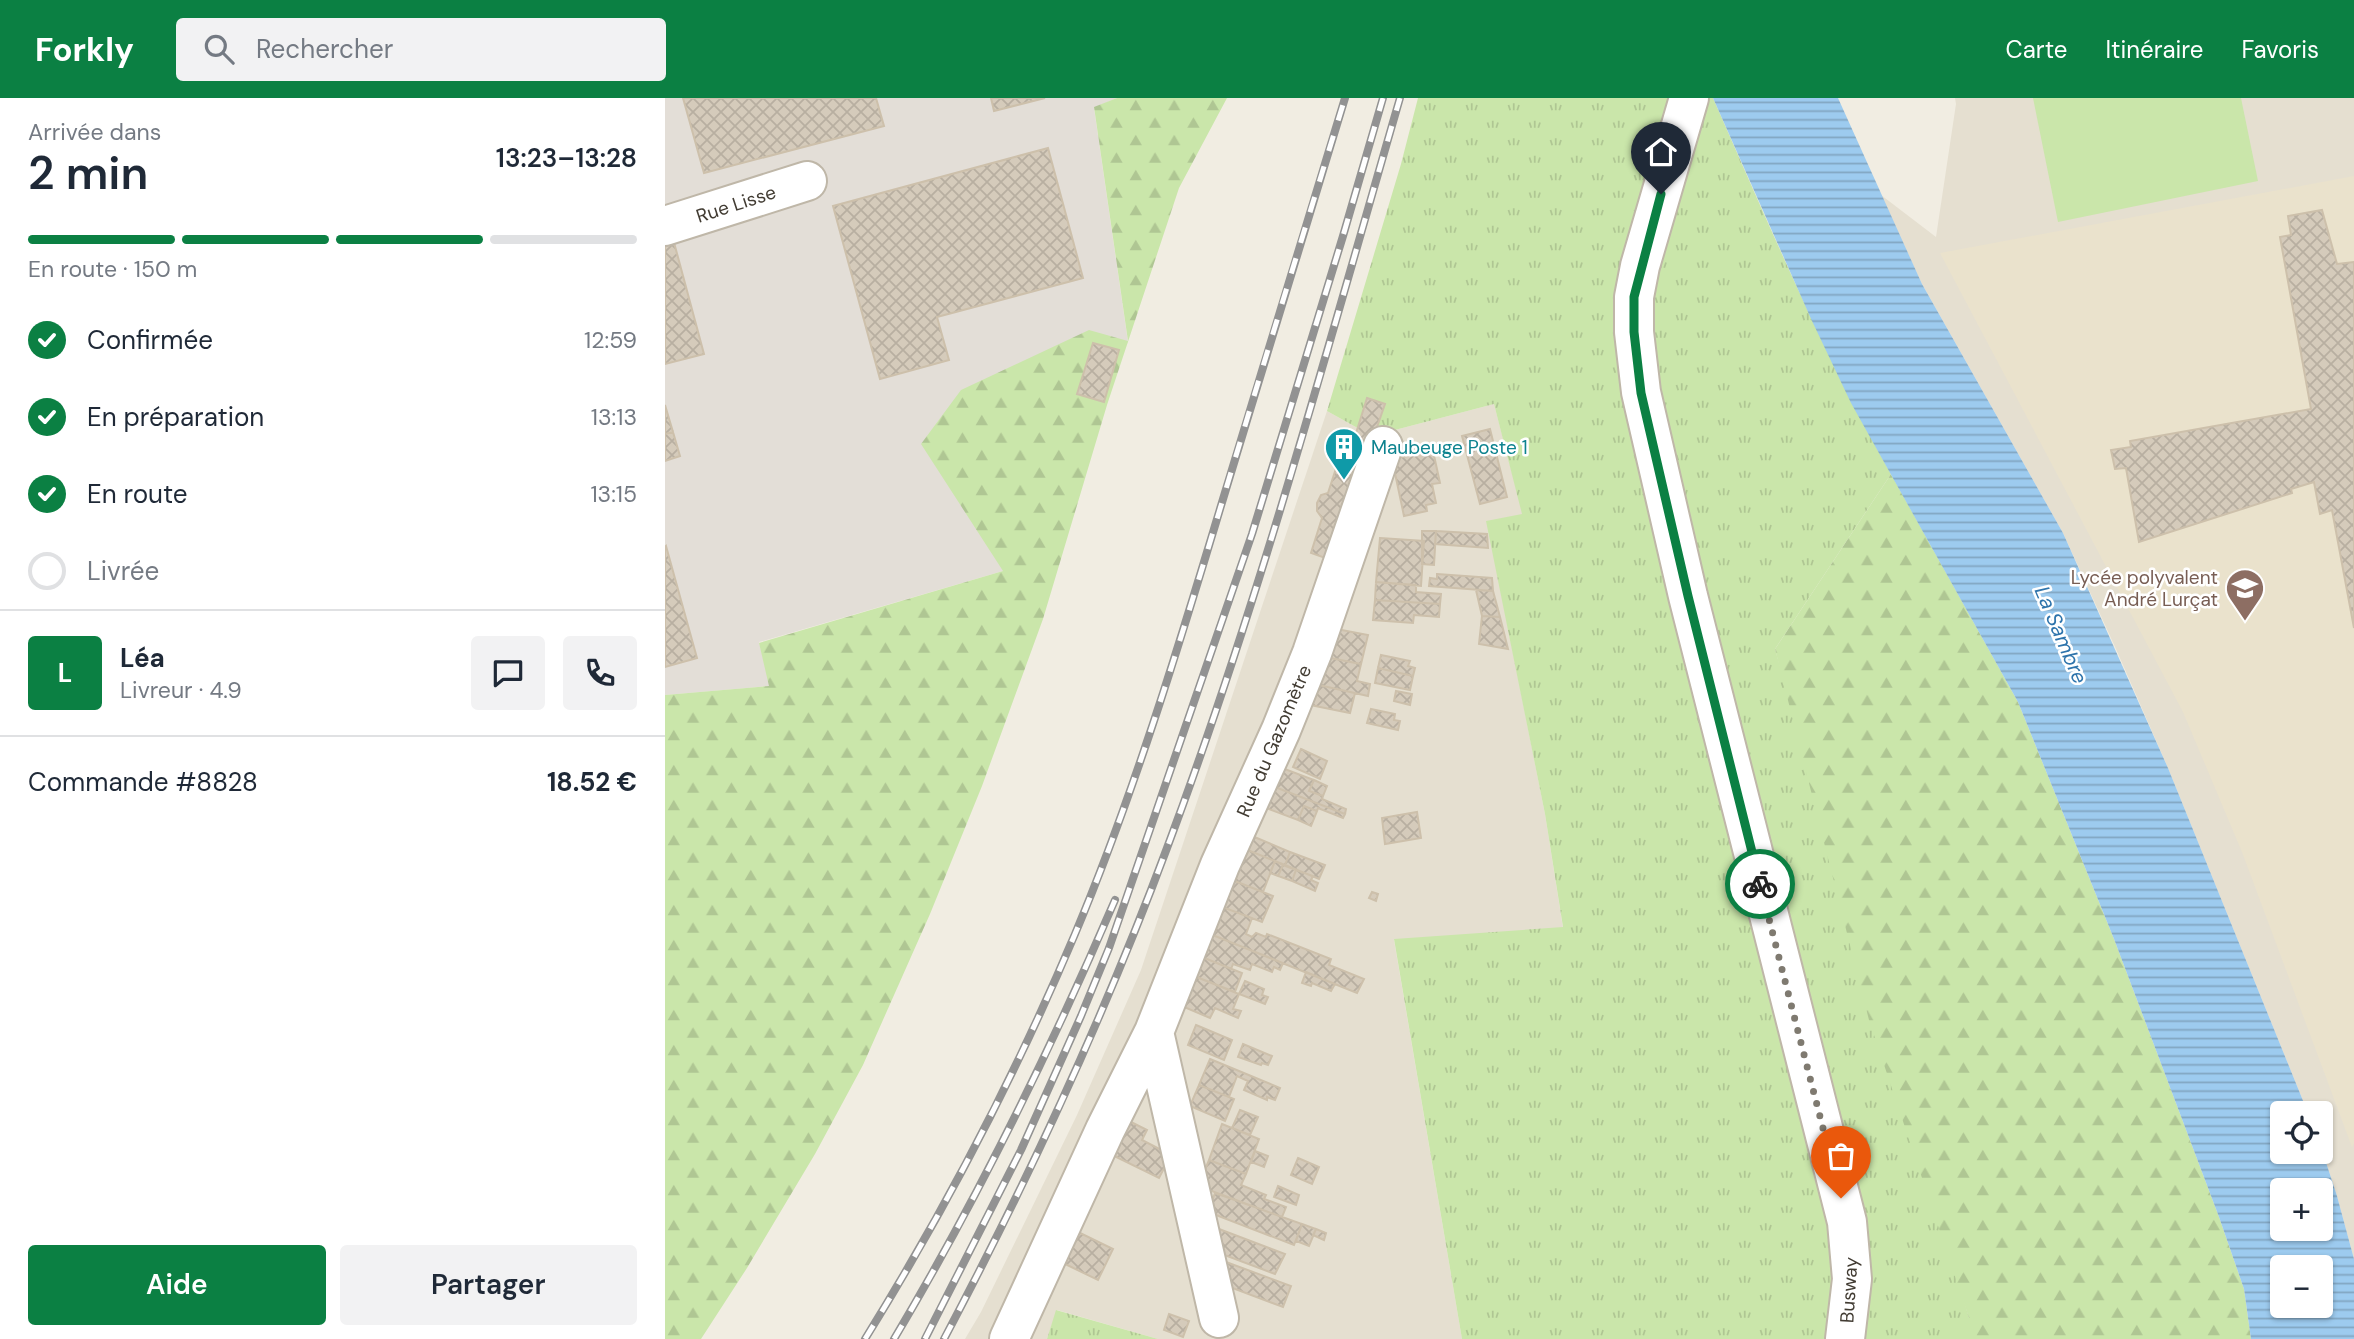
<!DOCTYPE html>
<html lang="fr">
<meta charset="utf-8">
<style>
:root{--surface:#fff;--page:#f2f2f3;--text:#1f2937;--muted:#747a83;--line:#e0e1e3;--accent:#0b8043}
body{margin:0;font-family:"DM Sans",sans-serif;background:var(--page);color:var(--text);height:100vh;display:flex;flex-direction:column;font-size:26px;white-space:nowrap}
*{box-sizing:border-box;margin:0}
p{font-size:23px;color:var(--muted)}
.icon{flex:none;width:38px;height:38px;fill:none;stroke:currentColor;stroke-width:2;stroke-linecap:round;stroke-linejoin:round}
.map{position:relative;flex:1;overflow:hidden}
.panel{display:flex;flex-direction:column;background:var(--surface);width:665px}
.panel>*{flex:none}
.fabs{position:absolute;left:1605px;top:1003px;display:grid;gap:14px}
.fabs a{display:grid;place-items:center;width:63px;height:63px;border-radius:7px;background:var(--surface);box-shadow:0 2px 5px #0004;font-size:35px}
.pin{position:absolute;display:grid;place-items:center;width:60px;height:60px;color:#fff;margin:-72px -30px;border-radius:50% 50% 50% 0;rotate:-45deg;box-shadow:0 0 7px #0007}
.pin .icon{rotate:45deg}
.courier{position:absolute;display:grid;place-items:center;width:70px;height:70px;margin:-35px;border:5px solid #0b8043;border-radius:50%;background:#fff;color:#222;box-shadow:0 2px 9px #0007}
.overview em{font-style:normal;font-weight:600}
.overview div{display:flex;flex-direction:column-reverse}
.overview{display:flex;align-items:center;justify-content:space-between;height:119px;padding:0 28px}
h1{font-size:46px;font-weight:600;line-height:52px}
.bar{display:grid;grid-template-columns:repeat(4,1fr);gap:10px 7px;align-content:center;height:84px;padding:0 28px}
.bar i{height:9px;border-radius:5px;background:var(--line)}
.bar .active{background:var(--accent)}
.bar p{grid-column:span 4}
.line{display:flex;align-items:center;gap:18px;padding:0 28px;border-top:2px solid var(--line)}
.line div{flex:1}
.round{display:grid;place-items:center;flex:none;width:74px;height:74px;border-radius:7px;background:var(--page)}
ol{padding:0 28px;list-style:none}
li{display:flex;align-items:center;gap:21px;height:77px}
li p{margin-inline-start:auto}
li .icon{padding:7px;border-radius:50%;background:var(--accent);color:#fff;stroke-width:4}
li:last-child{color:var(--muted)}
li i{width:38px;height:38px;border:4px solid var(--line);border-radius:50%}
.primary-button{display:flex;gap:14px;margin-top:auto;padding:14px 28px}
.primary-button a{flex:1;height:80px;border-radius:7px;background:var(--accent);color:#fff;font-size:28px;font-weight:600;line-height:80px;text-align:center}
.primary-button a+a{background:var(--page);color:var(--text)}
header{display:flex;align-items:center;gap:42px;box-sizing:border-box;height:98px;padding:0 35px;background:var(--accent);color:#fff}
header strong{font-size:33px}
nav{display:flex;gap:38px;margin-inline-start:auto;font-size:24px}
.search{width:490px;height:63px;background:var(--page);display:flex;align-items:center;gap:18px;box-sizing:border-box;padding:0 24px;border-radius:7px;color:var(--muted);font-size:26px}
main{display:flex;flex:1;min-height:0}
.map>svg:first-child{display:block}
</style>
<header>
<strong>Forkly</strong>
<div class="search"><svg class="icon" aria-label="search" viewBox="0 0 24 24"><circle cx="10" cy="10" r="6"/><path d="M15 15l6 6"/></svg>Rechercher</div>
<nav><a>Carte</a><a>Itinéraire</a><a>Favoris</a></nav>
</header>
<main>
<section class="panel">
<div class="overview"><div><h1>2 min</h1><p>Arrivée dans</p></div><em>13:23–13:28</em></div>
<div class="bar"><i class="active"></i><i class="active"></i><i class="active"></i><i></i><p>En route · 150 m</p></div>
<ol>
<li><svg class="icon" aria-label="check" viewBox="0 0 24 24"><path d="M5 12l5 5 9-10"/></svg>Confirmée<p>12:59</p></li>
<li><svg class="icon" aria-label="check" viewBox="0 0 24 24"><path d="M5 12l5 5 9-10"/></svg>En préparation<p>13:13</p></li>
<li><svg class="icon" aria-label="check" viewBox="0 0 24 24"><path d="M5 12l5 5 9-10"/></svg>En route<p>13:15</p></li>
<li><i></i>Livrée</li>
</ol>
<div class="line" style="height:126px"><b class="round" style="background:var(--accent);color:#fff">L</b><div><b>Léa</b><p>Livreur · 4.9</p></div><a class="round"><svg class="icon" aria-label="chat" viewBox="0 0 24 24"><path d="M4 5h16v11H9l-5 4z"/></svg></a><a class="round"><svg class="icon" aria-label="phone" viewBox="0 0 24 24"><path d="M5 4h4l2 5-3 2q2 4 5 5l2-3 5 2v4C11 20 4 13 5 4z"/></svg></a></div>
<div class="line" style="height:91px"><div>Commande #8828</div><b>18.52 €</b></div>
<div class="primary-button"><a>Aide</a><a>Partager</a></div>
</section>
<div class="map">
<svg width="1689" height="1241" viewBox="0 0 1689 1241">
<defs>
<pattern id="grass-tufts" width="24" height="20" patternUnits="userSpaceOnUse" patternTransform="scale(1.75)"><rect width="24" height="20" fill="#cae6aa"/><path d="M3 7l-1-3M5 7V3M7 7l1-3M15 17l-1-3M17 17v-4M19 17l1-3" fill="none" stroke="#afc693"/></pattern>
<pattern id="forest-firs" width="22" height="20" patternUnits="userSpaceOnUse" patternTransform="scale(1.75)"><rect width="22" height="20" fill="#cae6aa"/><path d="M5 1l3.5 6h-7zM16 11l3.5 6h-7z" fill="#afc693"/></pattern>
<pattern id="water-rules" width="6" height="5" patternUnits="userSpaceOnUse" patternTransform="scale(1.75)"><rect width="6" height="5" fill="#9dcbef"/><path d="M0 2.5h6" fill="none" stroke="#82a6c2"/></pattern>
<pattern id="building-cross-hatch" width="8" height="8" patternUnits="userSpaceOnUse" patternTransform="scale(1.75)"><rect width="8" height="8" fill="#d5cbbb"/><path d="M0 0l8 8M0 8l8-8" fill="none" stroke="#b8afa1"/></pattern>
</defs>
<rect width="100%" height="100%" fill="#f1ede2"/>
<path fill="#e5dfd0" d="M1290,0H1689V1161L1672,1098L1656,1049V1015H1643L1503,670L1451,551L1398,435L1257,186L1216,97L1271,139L1291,6Z
M829,306L858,417L822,424L880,716L898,830L729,842L797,1241H493L392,1212L382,1241H300L316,1214L412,1017L476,872L662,313L707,338Z"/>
<path fill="#e3ded7" d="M0,0H452L429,10L463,244L338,473L94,544L105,588L0,597Z"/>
<path fill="#eae2cc" d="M1689,78V1045L1687,1049L1577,754L1518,614L1275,155Z"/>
<path fill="url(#grass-tufts)" d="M753,0H1048C1104,127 1158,255 1226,376L1110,551L1304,1220V1241H797L729,841L898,829L880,716L821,423L857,416L829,306L707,338L662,313L736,66Z
M391,1212L493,1241H382Z"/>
<path fill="url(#forest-firs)" d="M452,0H562L514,90L442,307L378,521L317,688L265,816L198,967L150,1056L82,1170L36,1241H0V597L104,588L94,545L338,473L256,346L296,292L424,232L463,243L429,9Z
M1226,376L1353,604L1449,841L1554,1119L1579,1191L1586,1241H1304V1220L1204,922L1110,551Z"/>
<path fill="#cae6aa" d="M1368,0H1576L1593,83L1393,124Z"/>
<path fill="url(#water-rules)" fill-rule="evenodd" d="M1048,0H1173L1257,186L1398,435L1503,670L1643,1015H1617V1054H1656V1049L1672,1098L1689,1161V1241H1586L1579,1191L1554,1119L1449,841L1353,604L1186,305L1147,223ZM1617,1092H1656V1130H1617ZM1617,1169H1656V1208H1617Z"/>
<path fill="url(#building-cross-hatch)" stroke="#cdc0ab" stroke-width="2" d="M18,0H211L219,28L39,75Z
M326,0H380L329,13Z
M383,50L418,180L272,219L284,262L215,281L168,108Z
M1657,112L1672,166L1689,164V530L1667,412L1655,416L1649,384L1626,391L1627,395L1474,444L1461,370L1450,371L1446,352L1466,349L1465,343L1646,311L1615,139L1626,137L1623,118Z
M7,137L39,256L0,266V139Z
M428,245L454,252L439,304L412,296Z
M702,300L720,306L666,462L646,455L657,420L652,413V405L656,397L663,395L675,358L683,361Z
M0,307L8,334L0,336Z
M825,331L842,399L815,406L797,338Z
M8,334L15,358L0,363V336Z
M768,353L775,385L767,386L771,405L761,407L762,413L739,418L727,361Z
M757,433H771L769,467L757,466Z
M771,433L822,436L823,450L770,446Z
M715,440L759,443L756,488L711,484Z
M1,448L32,560L0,569V449Z
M772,476L827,480L828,493L764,488L765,480L772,481Z
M711,484L751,487V494L776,496L775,506L710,502Z
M811,492L828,493L835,519L817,518Z
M710,502L775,506L774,519L749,517L748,525L708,522Z
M817,518L835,519L843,551L814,546Z
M661,529L703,537L696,566L655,558Z
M716,557L745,563L743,568L750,570L748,578L713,570Z
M655,558L696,566L692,583L705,586L703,598L649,586Z
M713,570L748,578L745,592L710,585Z
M649,586L690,595L685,615L645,607Z
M731,593L747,596L745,607L729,603Z
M706,611L730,616L729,622L735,623L733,632L702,625Z
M636,651L662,663L655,681L628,669Z
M609,667L649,682L644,693L658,698L657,701L681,711L680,716L602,686Z
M649,682L662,688L658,698L644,693Z
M602,686L680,716L678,720L653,710L652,713L639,708L633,722L593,707Z
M639,708L652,713L646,728L633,722Z
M752,714L756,740L720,746L717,720Z
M580,735L625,754L620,767L575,749Z
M575,749L610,763L598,794L562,780Z
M625,754L660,767L654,781L620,767Z
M610,763L618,767L613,778L605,775Z
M618,767L631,772L627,783L613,778Z
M631,772L648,778L646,782L653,785L650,793L627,783Z
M562,780L608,798L597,824L552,807Z
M707,794L713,796L711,803L704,800Z
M552,807L587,820L581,836L587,839L591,835L601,839L602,836L666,861L664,867L699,881L692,895L540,834Z
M540,834L618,865L615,872L609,869L607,874L587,866L585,872L568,866L566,871L532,857Z
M532,857L577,875L570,894L524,876Z
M641,874L670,886L666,893L647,885L646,888L637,885Z
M524,876L574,896L568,911L576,913L573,920L550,910L545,920L512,906Z
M580,883L599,891L597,897L603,899L600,906L574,896Z
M531,927L567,942L559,962L523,947Z
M578,946L607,958L603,967L597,965L596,967L573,959Z
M545,961L615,990L610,1002L602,999V1002L579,992L583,983L572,978L564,999L534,987Z
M534,987L569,1001L560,1023L525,1008Z
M575,1012L593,1019L585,1037L567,1030Z
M456,1019L482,1032L477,1042L506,1057L494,1080L439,1053Z
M557,1026L594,1041L581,1076L544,1062Z
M590,1053L603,1058L599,1069L586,1064Z
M633,1060L654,1069L647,1086L626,1077Z
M544,1062L581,1076L576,1087L601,1097L599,1101L621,1109L617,1119L533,1088Z
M613,1088L634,1097L631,1107L609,1099Z
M550,1095L637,1126L629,1147L543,1114Z
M637,1126L651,1131L644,1148L631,1143Z
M554,1131L620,1156L610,1176L546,1152Z
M651,1131L661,1135L659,1142L648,1137Z
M413,1134L448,1151L433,1182L398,1165Z
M561,1164L626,1188L618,1209L554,1185Z
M504,1216L524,1223L518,1239L499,1232Z"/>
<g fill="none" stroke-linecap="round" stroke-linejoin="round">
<g stroke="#bfb7a8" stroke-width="42">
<path id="minor" d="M1024,0L975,168L969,199V234L976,294L1023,498L1182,1124L1187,1181L1180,1241
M0,128L142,83
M489,934L554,1220
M344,1241L440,1032L489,934L555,767L616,632L647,555L718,348"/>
</g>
<use href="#minor" stroke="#fff" stroke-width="38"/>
<g stroke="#929292" stroke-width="8">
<path id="rail" d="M200,1241C280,1112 351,976 410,836C468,698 512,554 555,411C596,274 638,137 680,0
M229,1241C313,1100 385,953 450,802
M260,1241L356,1052L416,918L444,850L587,436L678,138L718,0
M279,1241C363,1082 439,919 502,750C594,505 662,251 735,0"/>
</g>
<use href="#rail" stroke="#fff" stroke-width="5" stroke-dasharray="16" stroke-linecap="butt"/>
</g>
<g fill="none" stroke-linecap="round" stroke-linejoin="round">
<path stroke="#7f7a70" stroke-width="7" stroke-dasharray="0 12.6" d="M1095,786L1176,1100"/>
<path stroke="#0b8043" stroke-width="9" d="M996,96L969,199V234L976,295L1023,498L1095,786"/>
</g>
<defs>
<g id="building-pin" transform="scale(2.0125)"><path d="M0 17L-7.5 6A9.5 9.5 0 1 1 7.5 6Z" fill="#0f9aa8" stroke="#fff"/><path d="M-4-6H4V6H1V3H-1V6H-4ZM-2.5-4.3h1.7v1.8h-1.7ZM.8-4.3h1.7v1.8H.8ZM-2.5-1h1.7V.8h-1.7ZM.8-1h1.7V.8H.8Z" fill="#fff"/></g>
<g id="school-pin" transform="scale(2.0125)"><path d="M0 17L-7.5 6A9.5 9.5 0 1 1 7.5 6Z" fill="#8d6e63" stroke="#fff"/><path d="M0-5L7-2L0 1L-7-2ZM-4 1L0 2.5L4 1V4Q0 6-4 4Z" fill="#fff"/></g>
</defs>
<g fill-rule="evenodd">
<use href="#building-pin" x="679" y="349"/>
<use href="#school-pin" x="1580" y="490"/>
</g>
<g text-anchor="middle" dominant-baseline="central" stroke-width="5" stroke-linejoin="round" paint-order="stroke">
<g font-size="19" fill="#423c33" stroke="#fff">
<text transform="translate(71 106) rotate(-18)">Rue Lisse</text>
<text transform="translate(609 643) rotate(-67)">Rue du Gazomètre</text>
<text transform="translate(1184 1192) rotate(-86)">Busway</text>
</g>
<g font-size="19" fill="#0d838f" stroke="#fff" text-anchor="start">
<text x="706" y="349">Maubeuge Poste 1</text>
</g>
<g font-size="19" fill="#785e54" stroke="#fff" text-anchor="end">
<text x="1553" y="479">Lycée polyvalent<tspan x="1553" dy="22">André Lurçat</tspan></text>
</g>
<g font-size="21" font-style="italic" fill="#2e74ac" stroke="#fff">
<text transform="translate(1396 537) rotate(67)">La Sambre</text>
</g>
</g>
</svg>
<div class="fabs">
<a><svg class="icon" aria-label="locate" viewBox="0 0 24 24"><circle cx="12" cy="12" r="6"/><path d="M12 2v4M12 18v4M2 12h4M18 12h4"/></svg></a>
<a>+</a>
<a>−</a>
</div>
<div class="pin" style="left:1176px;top:1100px;background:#ea580c"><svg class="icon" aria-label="bag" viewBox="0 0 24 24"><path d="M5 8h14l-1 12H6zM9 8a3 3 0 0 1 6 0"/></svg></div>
<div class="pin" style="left:996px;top:96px;background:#1f2937"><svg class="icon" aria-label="home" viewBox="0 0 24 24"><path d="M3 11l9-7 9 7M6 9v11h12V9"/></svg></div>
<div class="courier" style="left:1095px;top:786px"><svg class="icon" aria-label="bike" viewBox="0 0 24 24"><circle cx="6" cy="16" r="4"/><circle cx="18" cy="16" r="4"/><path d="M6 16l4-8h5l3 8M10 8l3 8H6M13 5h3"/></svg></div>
</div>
</main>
